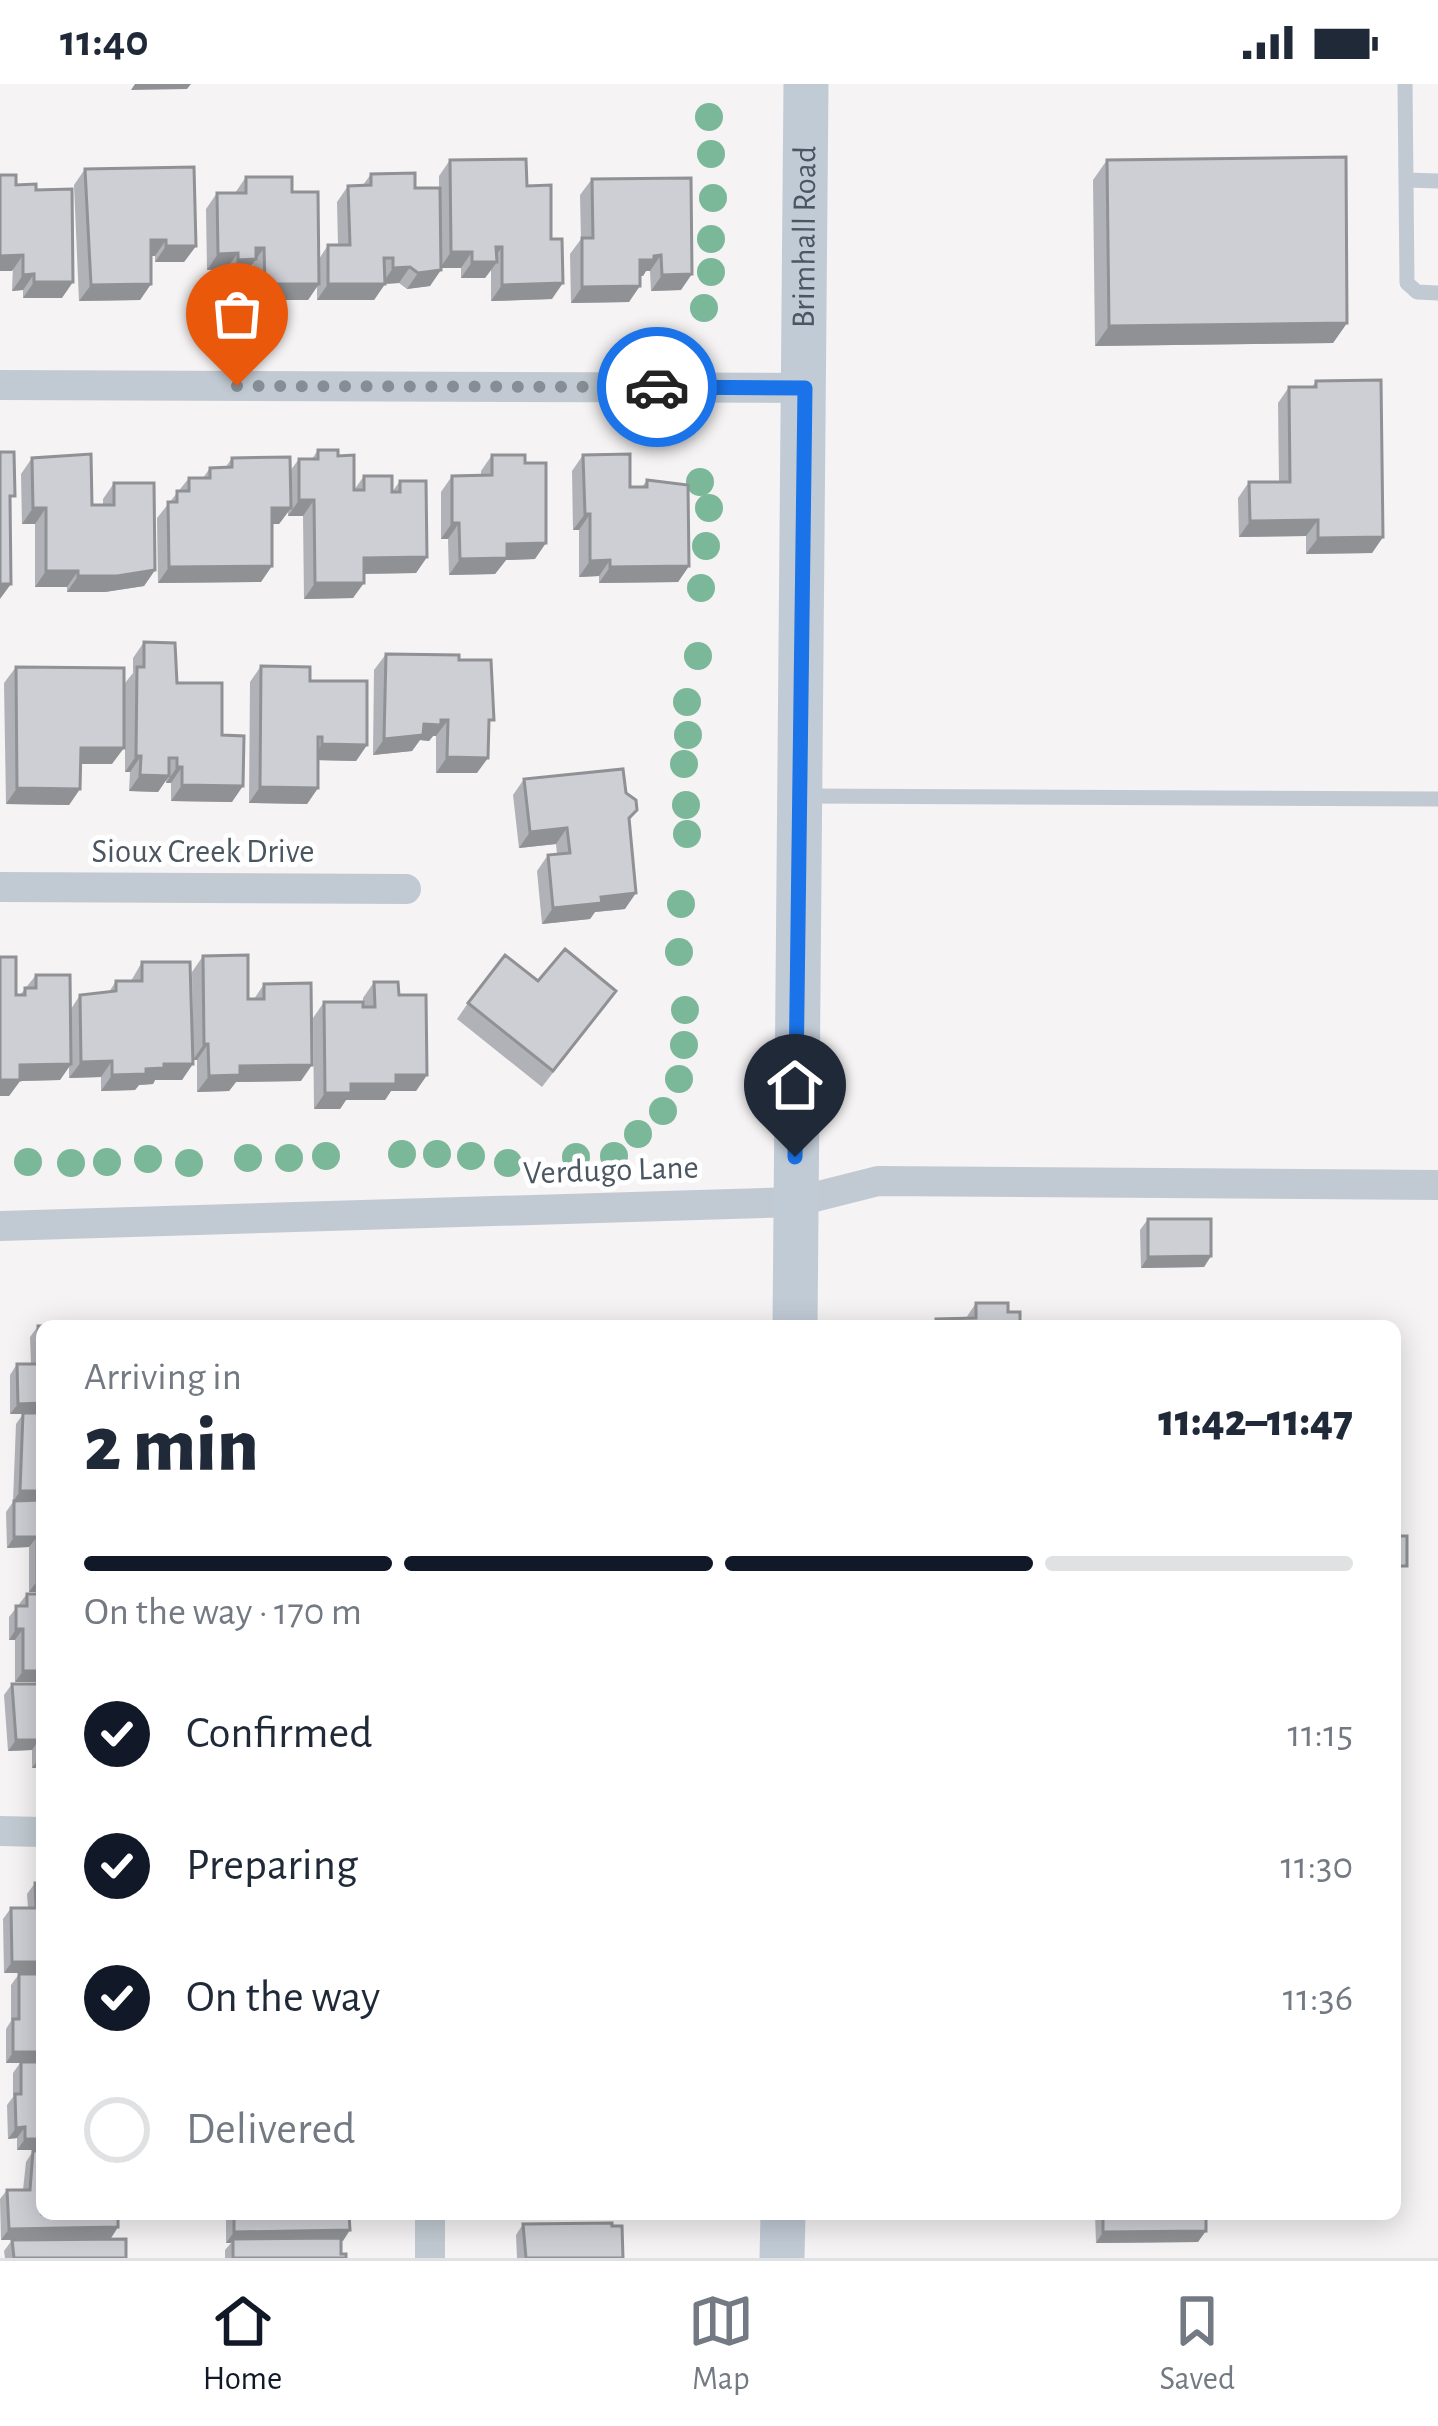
<!DOCTYPE html>
<meta charset="utf-8">
<style>
:root{--surface:#fff;--page:#f2f2f3;--text:#1f2937;--muted:#747a83;--line:#e0e1e3;--accent:#111827}
body{margin:0;font-family:"Alegreya Sans",sans-serif;background:var(--page);color:var(--text);height:100vh;display:flex;flex-direction:column;font-size:45px;white-space:nowrap}
*{box-sizing:border-box;margin:0}
p{font-size:39px;color:var(--muted)}
.icon{flex:none;width:66px;height:66px;fill:none;stroke:currentColor;stroke-width:2;stroke-linecap:round;stroke-linejoin:round}
.map{position:relative;flex:1;overflow:hidden}
.panel{position:absolute;left:36px;top:1236px;width:1365px;height:900px;display:flex;flex-direction:column;background:var(--surface);border-radius:18px;box-shadow:0 6px 30px #0003}
.panel>*{flex:none}
.pin{position:absolute;display:grid;place-items:center;width:102px;height:102px;color:#fff;margin:-123px -51px;border-radius:50% 50% 50% 0;rotate:-45deg;box-shadow:0 0 12px #0007}
.pin .icon{rotate:45deg}
.courier{position:absolute;display:grid;place-items:center;width:120px;height:120px;margin:-60px;border:9px solid #1a73e8;border-radius:50%;background:#fff;color:#222;box-shadow:0 3px 15px #0007}
.headline em{font-style:normal;font-weight:800}
.headline div{display:flex;flex-direction:column-reverse}
.headline{display:flex;align-items:center;justify-content:space-between;height:204px;padding:0 48px}
h1{font-size:78px;font-weight:800;line-height:90px}
.bar{display:grid;grid-template-columns:repeat(4,1fr);gap:18px 12px;align-content:center;height:144px;padding:0 48px}
.bar i{height:15px;border-radius:9px;background:var(--line)}
.bar .current{background:var(--accent)}
.bar p{grid-column:span 4}
ol{padding:0 48px;list-style:none}
li{display:flex;align-items:center;gap:36px;height:132px}
li p{margin-inline-start:auto}
li .icon{padding:12px;border-radius:50%;background:var(--accent);color:#fff;stroke-width:4}
li:last-child{color:var(--muted)}
li i{width:66px;height:66px;border:6px solid var(--line);border-radius:50%}
.status{display:flex;justify-content:space-between;align-items:center;height:84px;padding:0 60px;background:var(--surface);direction:ltr}
.status svg{height:33px;fill:currentColor}
.dock{display:flex;justify-content:space-around;align-items:center;height:168px;border-top:3px solid var(--line);background:var(--surface);font-size:33px;color:var(--muted)}
.dock a{display:grid;justify-items:center;gap:6px}
.dock .current{color:var(--accent)}
.map>svg:first-child{display:block}
</style>
<div class="status"><b>11:40</b><svg viewBox="0 0 49 12"><path d="M0 12V9h3v3zM5 12V6h3v6zM10 12V3h3v9zM15 12V0h3v12zM26 1h20v11H26zM47 4h2v5h-2z"/></svg></div>
<div class="map">
<svg width="1438" height="2174" viewBox="0 0 1438 2174">
<rect width="100%" height="100%" fill="#f5f3f3"/>
<g fill="none" stroke-linecap="round" stroke-linejoin="round">
<path stroke="#c1cad2" stroke-width="15" d="M1405,0L1407,199L1417,208L1438,209
M1406,96L1438,97
M805,712L1438,715"/>
<path stroke="#c1cad2" stroke-width="30" d="M0,301L805,304
M0,803L406,805
M0,1142L795,1118L878,1097L1438,1101
M0,1747L42,1748
M430,2174V2130"/>
<g stroke="#c1cbd6" stroke-width="45">
<path id="s1" d="M795,1242L806,0"/>
<path d="M782,2174L783,2130"/>
</g>
</g>
<g fill="#7bb799">
<circle cx="709" cy="33" r="14"/>
<circle cx="711" cy="70" r="14"/>
<circle cx="713" cy="114" r="14"/>
<circle cx="711" cy="155" r="14"/>
<circle cx="711" cy="188" r="14"/>
<circle cx="704" cy="224" r="14"/>
<circle cx="700" cy="398" r="14"/>
<circle cx="709" cy="424" r="14"/>
<circle cx="706" cy="462" r="14"/>
<circle cx="701" cy="504" r="14"/>
<circle cx="698" cy="572" r="14"/>
<circle cx="687" cy="618" r="14"/>
<circle cx="688" cy="651" r="14"/>
<circle cx="684" cy="680" r="14"/>
<circle cx="686" cy="721" r="14"/>
<circle cx="687" cy="750" r="14"/>
<circle cx="681" cy="820" r="14"/>
<circle cx="679" cy="868" r="14"/>
<circle cx="685" cy="926" r="14"/>
<circle cx="684" cy="961" r="14"/>
<circle cx="679" cy="995" r="14"/>
<circle cx="663" cy="1027" r="14"/>
<circle cx="638" cy="1050" r="14"/>
<circle cx="402" cy="1070" r="14"/>
<circle cx="437" cy="1070" r="14"/>
<circle cx="326" cy="1072" r="14"/>
<circle cx="471" cy="1072" r="14"/>
<circle cx="614" cy="1072" r="14"/>
<circle cx="576" cy="1073" r="14"/>
<circle cx="248" cy="1074" r="14"/>
<circle cx="289" cy="1074" r="14"/>
<circle cx="148" cy="1075" r="14"/>
<circle cx="28" cy="1078" r="14"/>
<circle cx="107" cy="1078" r="14"/>
<circle cx="71" cy="1079" r="14"/>
<circle cx="189" cy="1079" r="14"/>
<circle cx="508" cy="1079" r="14"/>
</g>
<path fill="#b0b2b7" d="M450,76L527,102L552,215L491,217V186L485,194H461V184H441L430,202L407,205L399,199L385,200L374,216H317V202L308,216H254L253,180L245,191L227,192L226,185L207,186L206,125L217,109H235L246,93L292,108L319,175L328,161H338L337,118L348,102L363,101L371,90L415,104H439V92Z
M1107,76L1347,239L1333,259L1095,262L1093,96Z
M85,85L196,162L184,178H155V172H151V200L140,216L79,217L74,101Z
M691,94L681,206L651,207L650,187H646L643,192H640L629,218L571,219L570,170L581,155L580,111L592,95Z
M16,101L36,106L62,214H23V206L12,207Z
M1316,297L1383,453L1372,469L1306,470V452L1239,453L1238,414L1249,398H1279L1278,319L1289,303H1312Z
M318,366L338,372L354,406L364,392L392,408L400,397L427,473L416,489L364,490L353,514L304,515L303,432H288V428L279,440H272L261,498L158,499L157,434L189,394H203L210,384H225L232,374L290,387L299,375H312Z
M492,371L535,475L506,476L495,490L449,491L448,455H441V408L452,392L481,391V387Z
M583,371L630,403H642L647,396L689,482L678,498L599,499V492L579,493V446H573L572,387Z
M32,374L92,421H103V415L114,399L155,486L144,502L105,508H67V503H35V440H22L21,390Z
M144,558L222,651L232,718L171,717V699H166V696L158,708L129,707L130,688H125V599L133,589V574Z
M386,570L459,576L489,643L477,689H436V652H433L429,657L420,656L412,667L373,671L374,586Z
M261,582L310,597L367,661L356,677L318,676V704L307,720L249,719L250,598Z
M16,583L112,680H80V705L69,721L6,720L4,599Z
M524,695L626,709L637,726L629,737L625,825L595,828L590,835L542,840L537,787L548,771L557,770L556,760L519,764L513,711Z
M203,872L248,915H254L264,900L301,997L236,998L229,1007L197,1008V976H193L182,996H155L153,1000L139,1001L135,1006L101,1007V993L69,994V983L60,996L20,997L9,1012H0V873L16,911H20L36,891L71,925L80,911L109,908L116,897H131L142,878L193,958L192,888Z
M538,897L616,907L542,1003L457,935L468,919Z
M374,898L399,911L427,991L416,1007H391L385,1016H346L340,1025H314L313,934L324,918L363,923V914Z
M1148,1135L1211,1172L1204,1183L1141,1184L1140,1146Z
M976,1219L1008,1228L1020,1242H931L936,1235L966,1234Z
M38,1242L42,1508H29V1463L7,1464L6,1428L13,1418L16,1340L23,1330H10V1291L17,1280H31L30,1253Z
M27,1510L42,1598H15V1556H9V1533Z
M12,1600H42V1684H32V1666L8,1667L4,1611Z
M35,1799L42,1889H4L3,1835L11,1824H28L27,1810Z
M19,1890L42,2066H17V2054L8,2055L7,2021L13,2013V1989L20,1979H6V1945L11,1937V1901Z
M33,2067L118,2143L111,2154L1,2156L0,2115L7,2106H23L26,2078Z
M226,2130H349L350,2146L341,2157V2170L346,2174H225V2166L231,2159H226Z
M1095,2130H1206L1198,2158L1096,2159Z
M523,2140L623,2174H517L516,2151Z
M12,2156L126,2174H5L4,2167Z"/>
<path fill="#909195" d="M135,0H191L187,5L131,6Z
M151,156H166L155,172H140Z
M166,162H196L184,178H155Z
M496,163H502L491,178H497L485,194H461L472,178Z
M256,164H264L245,191L227,192L238,176Z
M451,168H472L461,184H440Z
M238,169L226,185L207,186L218,170Z
M23,171L12,187H0V172Z
M661,171L650,187H646L643,192H629L640,176Z
M410,183L399,199L382,200H385L374,216H317L328,200H382L393,184Z
M441,186L430,202L407,205L418,189Z
M34,190L23,206L12,207L23,191Z
M692,190L681,206L651,207L662,191Z
M34,198H73L62,214H23Z
M563,199L552,215L491,217L502,201Z
M151,200L140,216L79,217L91,201Z
M265,200H319L308,216H254Z
M640,202L629,218L571,219L582,203Z
M1347,239L1333,259L1095,262L1109,242Z
M299,416H314L303,432H288Z
M33,424H46L35,440H22Z
M272,424H291L279,440H261Z
M585,430H590L579,446H573Z
M1318,436L1306,452L1239,453L1250,437Z
M452,439H459L448,455H441Z
M1383,453L1372,469L1306,470L1318,454Z
M546,459L535,475L506,476L495,490L449,491L460,475L507,460Z
M427,473L416,489L353,490L364,474Z
M610,476L599,492L579,493L590,477Z
M272,482L261,498L158,499L169,483Z
M689,482L678,498L599,499L610,483Z
M155,486L144,502L105,508H67L78,492Z
M46,487H78L67,503H35Z
M315,499H364L353,514L304,515Z
M0,500H11L0,515Z
M441,636H448L436,652H433L429,657L420,656L412,667L373,671L384,655Z
M322,660L367,661L356,677L311,676Z
M81,664H124L112,680H69Z
M136,672H141L130,688H125Z
M447,673L488,674L477,689H436Z
M177,683H182L171,699H166Z
M140,691L169,692L158,708L129,707Z
M182,701L243,702L232,718L171,717Z
M260,703L318,704L307,720L249,719Z
M17,704L80,705L69,721L6,720Z
M567,744L556,760L519,764L530,748Z
M636,809L625,825L595,828L590,835L542,840L553,824L601,813Z
M204,960H208L197,976H193Z
M112,977L101,993L69,994L81,978Z
M71,980L60,996L20,997L9,1012H0V996L20,981Z
M164,980H193L182,996H155L153,1000L139,1001L135,1006L101,1007L112,991Z
M312,981L301,997L236,998L229,1007L197,1008L209,992L240,982Z
M396,991H427L416,1007H391L385,1016H346L340,1025H314L325,1009L351,1000Z
M1211,1172L1204,1183L1141,1184L1148,1173Z
M42,1319V1330H10L18,1320Z
M20,1407H42V1418H13Z
M14,1453H37L29,1463L7,1464Z
M37,1497H42V1508H29Z
M16,1545H23L15,1556H9Z
M23,1587H42V1598H15Z
M16,1656H39L32,1666L8,1667Z
M40,1673H42V1684H32Z
M12,1878H42V1889H4Z
M13,1968H42V1979H6Z
M25,2043L17,2054L8,2055L16,2044Z
M25,2055H42V2066H17Z
M517,2130H623L621,2133L514,2134Z
M118,2143L111,2154L1,2156L9,2145Z
M350,2146L343,2157L233,2158V2155L231,2159H226L234,2148Z
M1206,2147L1198,2158L1096,2159L1103,2148Z"/>
<path fill="#cdcfd5" stroke="#909195" stroke-width="3" d="M1346,73L1347,239L1109,242L1107,76Z
M526,75L527,102L551,101V155H562L563,199L502,201V163H496L497,178H472V168H451L450,76Z
M194,83L196,162H166V156H151V200L91,201L85,85Z
M415,89V104H440L441,186L418,189L410,183L393,184V174H384L385,200H328V161H350L348,102L371,101V90Z
M0,91H16V101L36,100V106L72,105L73,198H34V190L23,191V171L0,172Z
M246,93H292V108H318L319,200H265L264,164H256V175L238,176V169L218,170L217,109H246Z
M691,94L692,190L662,191L661,171L654,172V176H640V202L582,203V154H593L592,95Z
M1381,296L1383,453L1318,454V436L1250,437L1249,398H1290L1289,303H1316V297Z
M318,366H338V372L354,371V406H364V392H392V408H400V397H426L427,473L364,474V499H315L314,416H299V375H318Z
M0,368H14L15,412H10L11,500H0Z
M91,370L92,421H114V399H154L155,486L117,492H78V487H46V424H33L32,374Z
M630,370V403H647V396L688,401L689,482L610,483V476L590,477V430H585L583,371Z
M492,371H525V379H546V459L507,460V474L460,475L459,439H452V392L492,391Z
M290,373L291,424H272V482L169,483L168,418H177V407H189V394H210V384L232,383V374Z
M144,558L175,559L177,599H222V651L244,652L243,702L182,701V683H177V674H169V692L140,691L141,672H136L137,583H144Z
M386,570L459,571V576H491L494,636H489L488,674L447,673L448,636H441V641L424,640L423,651L384,655Z
M261,582L310,583V597H367V661L322,660V653H318V704L260,703Z
M16,583L124,584V664H81L80,705L17,704Z
M623,685L626,709L636,716L637,726L629,734L636,809L601,813L602,819L553,824L548,771L570,769L567,744L530,748L524,695Z
M565,865L616,907L553,987L468,919L505,871L538,897Z
M248,871V915H264V900L311,899L312,981L240,982V991L209,992L208,960H204L203,872Z
M0,873H16V911H25V904H36V891H70L71,980L20,981V996H0Z
M142,878H190L193,980H164V984L146,985V990L112,991V977L81,978L80,911L116,907V897H142Z
M374,898H398L399,911H426L427,991H396V1000H351V1009H325L324,918H363V923H375Z
M1148,1135H1211V1172L1148,1173Z
M976,1219H1008V1228H1020V1242H936V1235L976,1234Z
M124,1241L42,1242V1319L18,1320L17,1280H39L38,1242Z
M23,1329H42V1407H20Z
M42,1416V1497H37V1453H14V1417Z
M1395,1452H1407V1482H1395Z
M27,1510H42V1587H23V1545H16V1522H27Z
M12,1600H42V1673H40L39,1656H16Z
M35,1799H42V1878H12L11,1824H36Z
M19,1890H42V1968H13V1935H19Z
M21,1978H42V2055H25V2043L16,2044L15,2010H21Z
M33,2067H42V2130H118V2143L9,2145L7,2106H30Z
M234,2130H349L350,2146L234,2148Z
M1103,2130H1206V2147L1103,2148Z
M612,2139V2142H622L623,2174H526L523,2140Z
M341,2154V2170H346V2174H233V2155Z
M126,2155V2174H14L12,2156Z"/>
<g fill="none" stroke-linecap="round" stroke-linejoin="round">
<path stroke="#868d94" stroke-width="12" stroke-dasharray="0 21.6" d="M237,302L657,303"/>
<path stroke="#1a73e8" stroke-width="15" d="M657,303L805,304L795,1073"/>
</g>
<g text-anchor="middle" dominant-baseline="central" stroke-width="10" stroke-linejoin="round" paint-order="stroke">
<g font-size="33" fill="#4a5661" stroke="#fff">
<text stroke="none"><textPath href="#s1" startOffset="1089">Brimhall Road</textPath></text>
<text x="203" y="768">Sioux Creek Drive</text>
<text transform="translate(611 1087) rotate(-2)">Verdugo Lane</text>
</g>
</g>
</svg>
<div class="pin" style="left:237px;top:302px;background:#ea580c"><svg class="icon" aria-label="bag" viewBox="0 0 24 24"><path d="M5 8h14l-1 12H6zM9 8a3 3 0 0 1 6 0"/></svg></div>
<div class="pin" style="left:795px;top:1073px;background:#1f2937"><svg class="icon" aria-label="home" viewBox="0 0 24 24"><path d="M3 11l9-7 9 7M6 9v11h12V9"/></svg></div>
<div class="courier" style="left:657px;top:303px"><svg class="icon" aria-label="car" viewBox="0 0 24 24"><path d="M5 17H2v-5l4-1 3-4h7l3 4 3 1v5h-3M9 17h6M6 11h13"/><circle cx="7" cy="17" r="2"/><circle cx="17" cy="17" r="2"/></svg></div>
<section class="panel">
<div class="headline"><div><h1>2 min</h1><p>Arriving in</p></div><em>11:42–11:47</em></div>
<div class="bar"><i class="current"></i><i class="current"></i><i class="current"></i><i></i><p>On the way · 170 m</p></div>
<ol>
<li><svg class="icon" aria-label="check" viewBox="0 0 24 24"><path d="M5 12l5 5 9-10"/></svg>Confirmed<p>11:15</p></li>
<li><svg class="icon" aria-label="check" viewBox="0 0 24 24"><path d="M5 12l5 5 9-10"/></svg>Preparing<p>11:30</p></li>
<li><svg class="icon" aria-label="check" viewBox="0 0 24 24"><path d="M5 12l5 5 9-10"/></svg>On the way<p>11:36</p></li>
<li><i></i>Delivered</li>
</ol>
</section>
</div>
<nav class="dock">
<a class="current"><svg class="icon" aria-label="home" viewBox="0 0 24 24"><path d="M3 11l9-7 9 7M6 9v11h12V9"/></svg>Home</a>
<a><svg class="icon" aria-label="map" viewBox="0 0 24 24"><path d="M3 6l6-2 6 2 6-2v14l-6 2-6-2-6 2zM9 4v14M15 6v14"/></svg>Map</a>
<a><svg class="icon" aria-label="saved" viewBox="0 0 24 24"><path d="M7 4h10v16l-5-4-5 4z"/></svg>Saved</a>
</nav>
